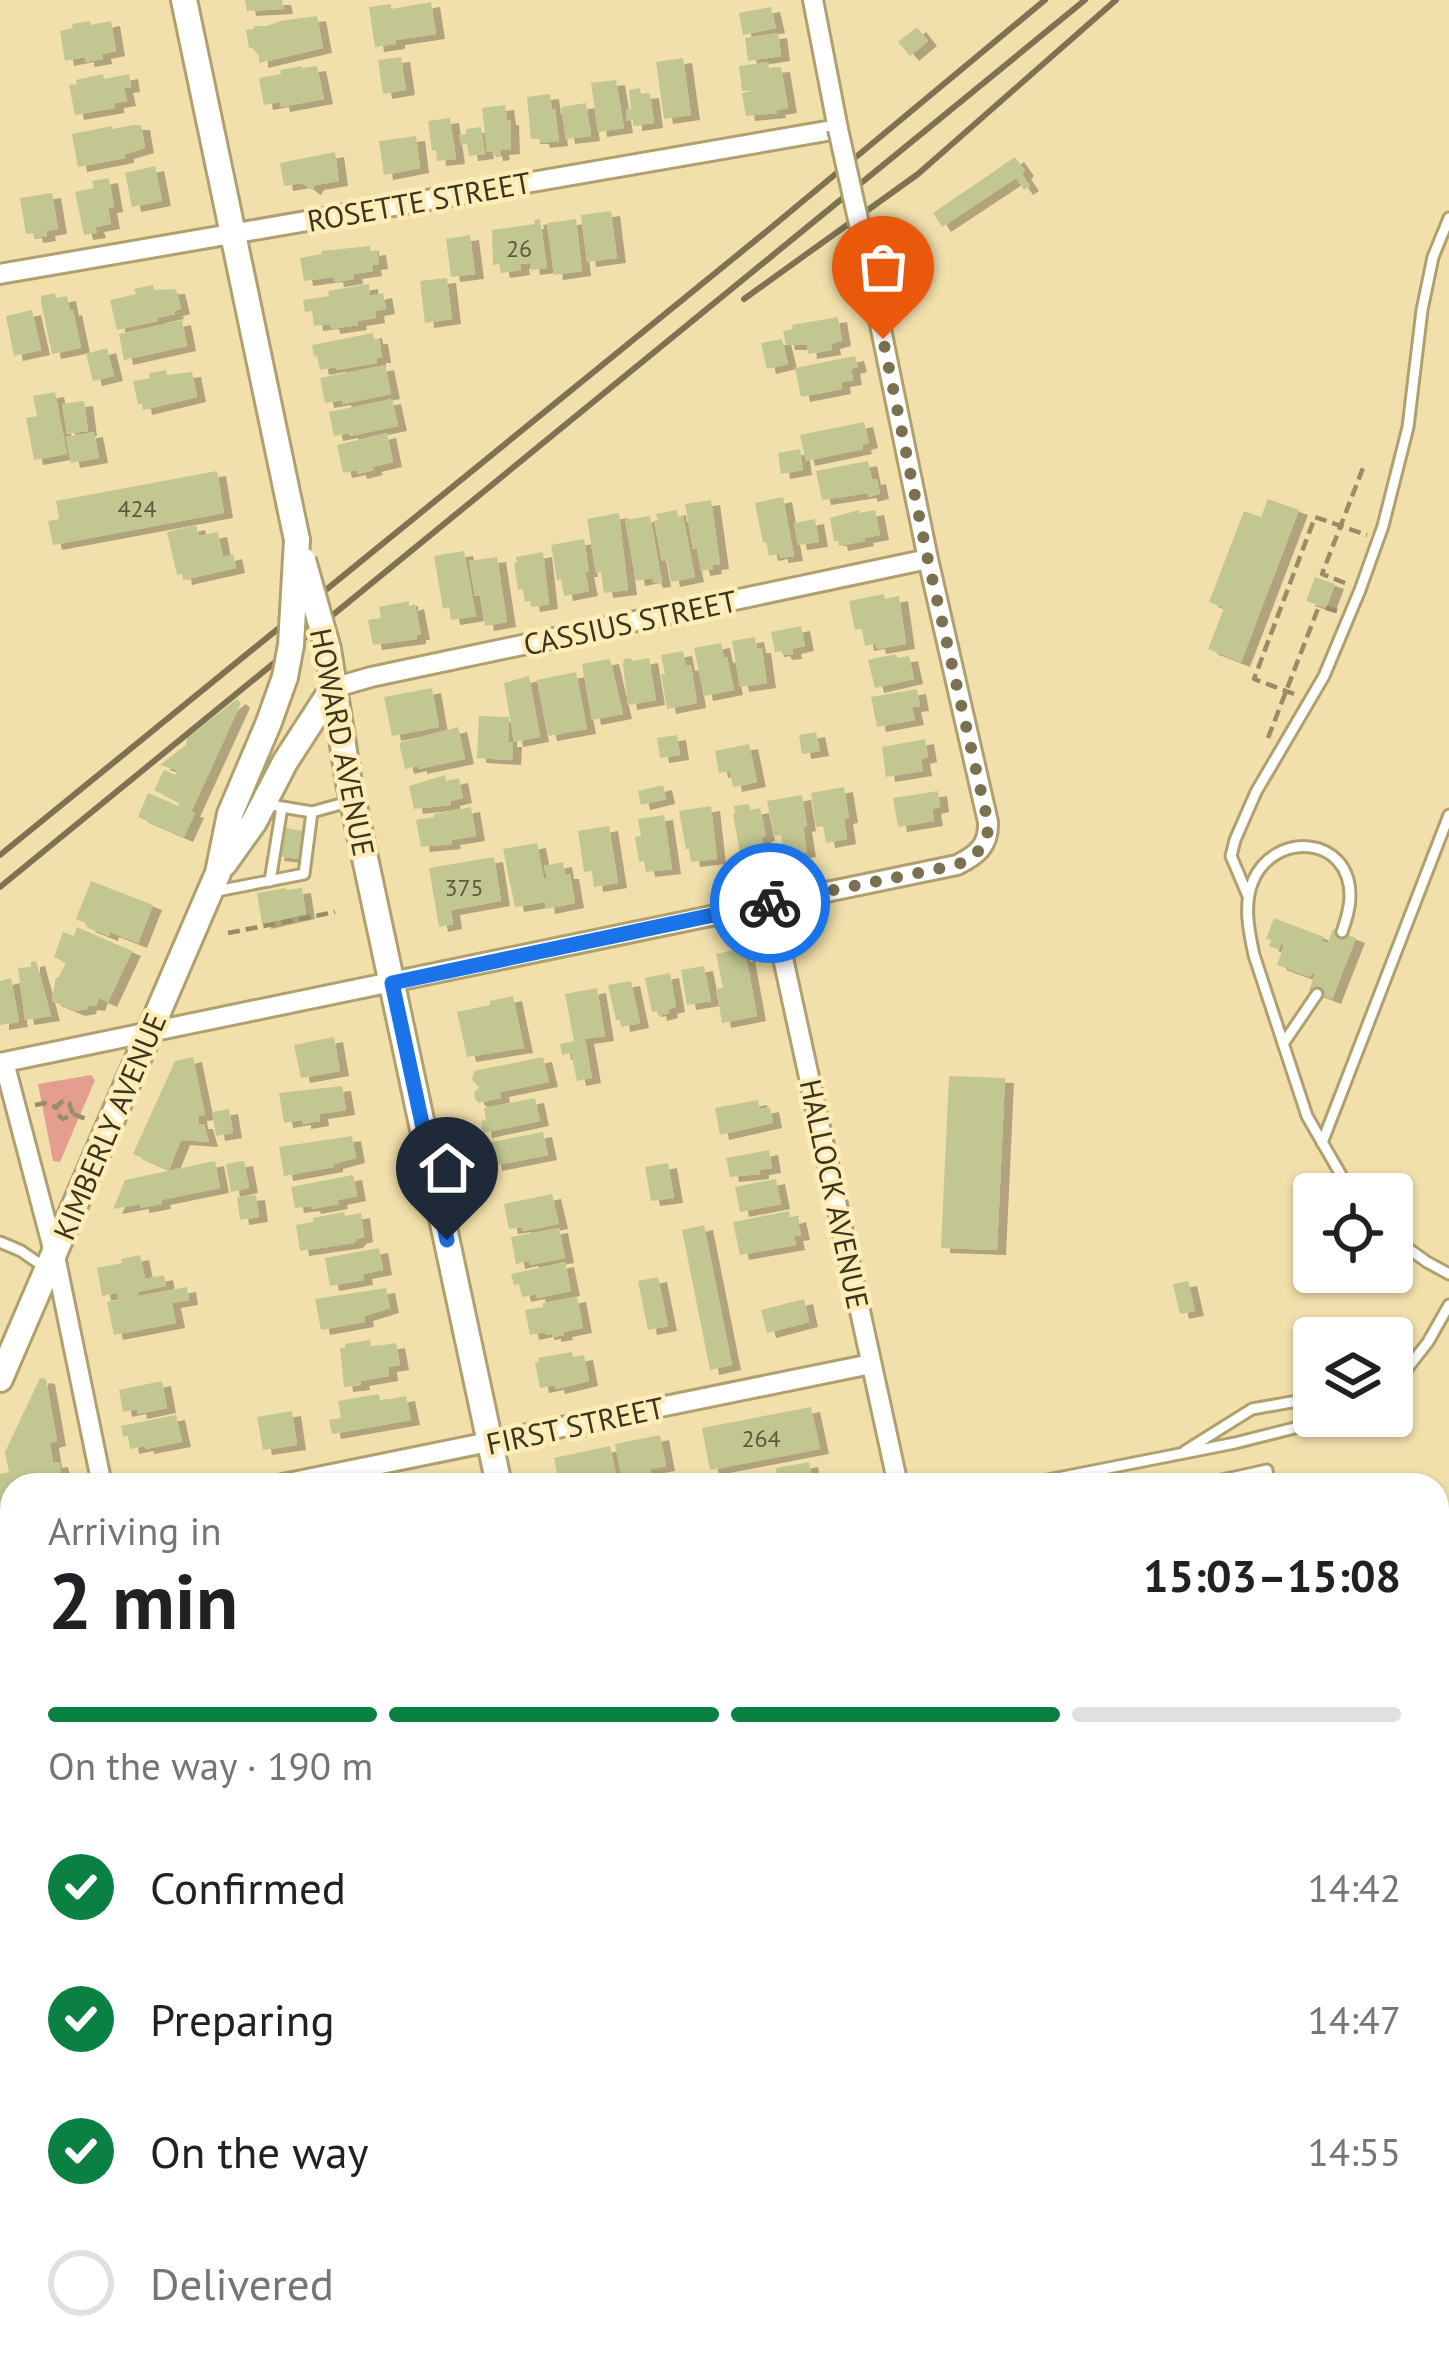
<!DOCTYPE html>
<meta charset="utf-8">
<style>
:root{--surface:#fff;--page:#f2f2f2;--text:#202124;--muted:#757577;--line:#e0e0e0;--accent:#0b8043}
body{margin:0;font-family:"PT Sans",sans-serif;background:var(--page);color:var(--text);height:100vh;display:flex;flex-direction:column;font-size:45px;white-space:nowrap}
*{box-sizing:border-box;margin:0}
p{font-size:39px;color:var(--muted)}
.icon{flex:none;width:66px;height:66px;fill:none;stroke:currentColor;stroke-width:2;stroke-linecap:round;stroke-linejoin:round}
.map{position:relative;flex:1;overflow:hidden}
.details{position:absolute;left:0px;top:1473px;width:1449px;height:900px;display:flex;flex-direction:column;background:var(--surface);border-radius:36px 36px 0 0;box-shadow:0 3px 9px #0004}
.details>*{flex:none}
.buttons{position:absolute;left:1293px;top:1173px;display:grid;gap:24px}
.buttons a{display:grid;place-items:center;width:120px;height:120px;border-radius:12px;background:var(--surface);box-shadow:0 3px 9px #0004;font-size:60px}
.pin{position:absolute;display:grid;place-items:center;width:102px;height:102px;color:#fff;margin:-123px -51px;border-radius:50% 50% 50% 0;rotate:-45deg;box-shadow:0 0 12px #0007}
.pin .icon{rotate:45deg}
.courier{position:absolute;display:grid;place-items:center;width:120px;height:120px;margin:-60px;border:9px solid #1a73e8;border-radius:50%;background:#fff;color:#222;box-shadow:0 3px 15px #0007}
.head em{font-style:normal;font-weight:800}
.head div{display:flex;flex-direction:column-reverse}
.head{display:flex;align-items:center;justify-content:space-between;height:204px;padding:0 48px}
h1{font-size:78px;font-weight:800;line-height:90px}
.bar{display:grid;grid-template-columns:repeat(4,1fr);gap:18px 12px;align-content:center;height:144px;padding:0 48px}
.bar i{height:15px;border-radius:9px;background:var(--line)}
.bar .active{background:var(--accent)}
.bar p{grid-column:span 4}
ol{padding:0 48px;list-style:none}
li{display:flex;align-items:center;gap:36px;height:132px}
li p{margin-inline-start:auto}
li .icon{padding:12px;border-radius:50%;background:var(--accent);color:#fff;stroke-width:4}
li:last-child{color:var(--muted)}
li i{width:66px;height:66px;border:6px solid var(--line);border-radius:50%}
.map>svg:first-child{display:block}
</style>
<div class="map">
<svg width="1449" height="2373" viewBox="0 0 1449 2373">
<defs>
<filter id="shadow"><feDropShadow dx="9" dy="5" stdDeviation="0" flood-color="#0004"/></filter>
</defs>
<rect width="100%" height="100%" fill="#f1e0ab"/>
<path fill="#e49e8f" d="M91,1075L95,1080L60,1162L53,1161L38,1084Z"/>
<path fill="#c2c792" filter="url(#shadow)" d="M245,0H282L284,9L247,11Z
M431,2L436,34L396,40V44L375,47L369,7L391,4V9Z
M771,7L776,28L743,35L739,13Z
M317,16L323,48L259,63V56L252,48H249L246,30L254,29V26H267L280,21Z
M90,21L91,25L111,21L116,51L102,54L103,59L85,62V57L65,61L60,31L73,28L72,24Z
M917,27L928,41L910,56L898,42Z
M778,33L781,56L748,61L745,38Z
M401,57L406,90L383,94L378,60Z
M683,58L691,115L664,119L656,62Z
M768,62L769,68L781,67L788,108L776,110L777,113L746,116L742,93L759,90L742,91L739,66Z
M302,66V68L317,66L324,99L281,107L280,102L264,105L259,78L281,74L280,70Z
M103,74L104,79L129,74L131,87L124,88L127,101L115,103V108L75,115L69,85L77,84L76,80Z
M616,80L624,128L598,132L591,83Z
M640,88L641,94L650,93L654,123L633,126V120L627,121L626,109H631L629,90Z
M550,94L552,109H555L559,141L541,143L540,139H531L527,97Z
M586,103L591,136L566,139L561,107Z
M505,105L507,120H510L511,149L500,150L501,155L494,156L493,151L487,152L482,108Z
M450,118L456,159L437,161L436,150L432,151L428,121Z
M133,125H141L145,148L125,154V158L78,167L72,134L112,126V129Z
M481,127L485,154L469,156L467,144L461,145L459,135L466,134V129Z
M416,136L420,168L384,175L379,141Z
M335,152L339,181L315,185L312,190L302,183L284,186L280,163Z
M1015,157L1025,171L1022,174L1030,186L1024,190L1016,178L942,227L933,213Z
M155,166L162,201L132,207L125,173Z
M109,178L114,207L108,208L111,224L95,227L97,233L84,235L75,192L94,188L92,181Z
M52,193L58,229L46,231L47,236L34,238L33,233L26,234L20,198Z
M611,211L617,258L587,262L581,215Z
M540,219L547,268L531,270L530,263L520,264L521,270L501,273L499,264L493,265L492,230L535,224L534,220Z
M576,219L582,271L554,275L547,223Z
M470,235L475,274L451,277L446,239Z
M370,246V251L377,250L379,264L372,265L373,271L353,274L354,279L335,282L334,277L304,281L300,258L322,254L321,251Z
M447,278L452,319L425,323L420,281Z
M369,284L370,296L383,293L386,309L375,311L376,318L357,321L358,325L331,329L330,324L314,326L312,311L305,312L303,300L329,296L328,291Z
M153,285L154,290L176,289L181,309L174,311L175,314L157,318L158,321L117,330L110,300L136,294L134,289Z
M55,293L56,298L67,296L70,311L73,310L81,348L52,354L41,302V296Z
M32,310L41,350L14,356L6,316Z
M838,317L842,341L831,344L832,350L808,354L807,345H786L783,331L793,329L792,325Z
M182,320L187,346L124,360L119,334Z
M373,333L374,339H379L382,358H377V363L337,370L336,367L320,370L317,356L314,357L312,345Z
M782,339L788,364L767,369L761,343Z
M107,348L114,376L93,381L86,354Z
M855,356L858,367L851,369L853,380L841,382L842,389L801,397L795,368Z
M385,365L391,394L343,404L342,400L325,403L320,378Z
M166,370L167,375L192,372L197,397L143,410L142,404H138L133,381L150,378L149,373Z
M55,392L67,454L34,460L26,418L37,416L33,396Z
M392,399L398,426L350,436L349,433L334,436L329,412Z
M84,401L88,431L67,434L62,404Z
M864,422L869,443L862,445L863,449L806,461L800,435Z
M94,432L99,458L71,463L66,437Z
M387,433L393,462L372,467L374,470L358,474L357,470L343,473L337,445Z
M800,449L803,470L781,474L778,453Z
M868,461L872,480L877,479L880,494L868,497V493L822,500L816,471Z
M217,471L224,513L53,545L48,521L59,519L56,501Z
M783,497L794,556L779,558V554L769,556L766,542L763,543L755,503Z
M1268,499L1299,510L1241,662L1208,649L1224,608L1209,602L1244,511L1261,517Z
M711,500L720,564L712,565L713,569L701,571L697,548L693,549L685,504Z
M677,510L678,517L683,516L695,577L671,582L667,560L662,561L654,521L658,520L656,514Z
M859,510V513L875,510L880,535L864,538L865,541L839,546L838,541H834L830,518Z
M619,513L628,590L604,593L601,572L596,573L587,519Z
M650,516L662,582L654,583L652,578L636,581L625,520Z
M815,519L819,542L798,545L794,523Z
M196,525L199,536L218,532L223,557L233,554L236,568L183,580L182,574L177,575L167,532Z
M584,539L589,572H585L589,591L564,596L561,579L557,580L551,545Z
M464,551L476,616L451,620L449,607L443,609L434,556Z
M543,552L549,604L531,607L530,601L525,602L523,589L518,590L514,563H517L516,557Z
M497,557L507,622L485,626L480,596H475L469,561Z
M1315,577L1335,584L1326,608L1306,601Z
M884,594L885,599L899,596L906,644L877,649L876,644L865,646L862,629L855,630L849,601Z
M409,601V606L415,604L421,635H417V639L373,645L368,620L381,618L379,607Z
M801,626L805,646L792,649L793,654L783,655L781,651L775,652L771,632Z
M755,637L757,648H762L767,683L740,687L732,641Z
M721,643L724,658L727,657L734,690L704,696L694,648Z
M683,651L686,666L691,665L697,703L667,709L661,674H665L661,655Z
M896,654L898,658L909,656L914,679L875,688L868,660Z
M631,658L632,661L649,658L656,700L628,705L623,665L624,659Z
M610,659L623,714L592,720L582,664Z
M576,672L587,729L548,736L537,680Z
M529,676L540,737L514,742L504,683Z
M432,688L439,727L392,736L384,697Z
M917,689L920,706L912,707L915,720L877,727L871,697Z
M237,699L241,703L191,812L195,813L184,837L138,817L148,793L178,806L180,803L154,790L164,770L175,775L177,770L160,765L186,745L187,738Z
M479,716L509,717L508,742H513L512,760L477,758Z
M458,727L465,759L418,769V766L405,769L399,743Z
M816,732L820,751L802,754L799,735Z
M677,735L680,755L660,758L657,738Z
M925,739L928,757L921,759L923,771L886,777L882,747Z
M749,744L757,782L733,787L730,771L719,773L715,751Z
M445,775L446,781L459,778L463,798L451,801V805L414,809L409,786Z
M663,785L666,799L641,805L638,791Z
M844,787L849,818L844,819L847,839L826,843L823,826L816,827L811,793Z
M938,791L940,807L932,809L934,821L898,827L893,798Z
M802,795L807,826L803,827L807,852L785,856L781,835L774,836L767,801Z
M749,804L750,810L760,808L766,836L762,837L765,858L746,862L745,857L741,858L733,814H735L734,806Z
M711,806L717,859L691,862L689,849H686L679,811Z
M471,807L476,836L451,840L452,844L421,847L416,820L434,817V814Z
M664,815L672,869L646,872L644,861L639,862L635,837L641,836L638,819Z
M609,826L618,883L594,887L592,871L584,872L578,831Z
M279,827L304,831L300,859L275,856Z
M537,843L544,879L547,878L544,866L563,862L565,874H570L575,903L546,909L545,902L515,907L503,849Z
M494,857L501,901L451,910L453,924L439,927L429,868Z
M91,881L153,905L138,943L110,932L109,936L86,927L88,924L76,919Z
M286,888V890L302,888L306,914L262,924L257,893Z
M1274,918L1324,937L1322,941L1328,943L1333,929L1356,938L1332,999L1309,990L1315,974L1312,973L1310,977L1277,965L1284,945L1281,943L1279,950L1269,946L1271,940L1266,939Z
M77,927L132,951L108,1002L99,998L96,1006L88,1005L87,1009L76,1011L52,1001L56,977L58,978L66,963L54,957L63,932L74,936Z
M740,949L741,957L746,956L757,1016L722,1023L716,989L723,988L716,954Z
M36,961L51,1016L25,1020L18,968L31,967V962Z
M704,966L711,1001L687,1005L681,970Z
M670,973L676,1007L668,1009L669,1013L658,1016L657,1011L652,1012L645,978Z
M11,978L19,1022L0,1025V981Z
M631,981L640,1023L621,1027L620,1020H616L608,985Z
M597,988L605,1036L585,1039L592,1078L577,1081L571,1053L562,1055L560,1044L574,1041L565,994Z
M513,996L524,1048L467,1057L457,1012L490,1005V1001Z
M334,1037L340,1071L301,1078L294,1045Z
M193,1057L205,1115L198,1116L199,1124H204L209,1142L181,1140L169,1170L133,1154L175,1061Z
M543,1057L549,1082L500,1092L501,1098L479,1103L475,1099L474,1093L479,1087L472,1080L474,1071Z
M949,1076L1005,1078L997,1250L941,1248Z
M342,1086L346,1110L319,1114L320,1121L302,1124V1120L284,1123L279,1093Z
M535,1098L540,1121L483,1133L481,1121L486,1120L484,1108Z
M758,1100L760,1109L770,1107L773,1123L720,1135L715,1108Z
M229,1109L233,1133L216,1136L212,1112Z
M543,1132L548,1155L493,1166L491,1154L485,1156L482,1144Z
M352,1136L356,1158L334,1164V1167L284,1176L279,1147Z
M769,1150L772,1168L760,1170V1174L730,1177L726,1158Z
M215,1161L220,1188L161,1200L162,1204L140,1208V1204L113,1209L125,1180Z
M244,1161L249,1188L231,1192L226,1164Z
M668,1163L674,1198L651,1201L645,1167Z
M353,1175L357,1196L338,1200L339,1204L312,1209L311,1206L295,1208L291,1187Z
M776,1179L781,1204L740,1212L735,1187Z
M552,1194L559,1224L523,1231L522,1227L509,1229L504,1204Z
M256,1195L259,1217L240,1220L237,1197Z
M789,1211L790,1219L797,1217L801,1235L794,1236L796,1245L740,1255L733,1222Z
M344,1212L345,1216L361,1213L364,1237L357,1239L354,1243L300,1251L296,1225L313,1222V1218Z
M704,1225L732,1365L710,1370L682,1230Z
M559,1228L565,1258L530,1265L529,1261L516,1264L511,1237Z
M379,1248L383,1270L363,1274L364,1280L330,1286L325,1258Z
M140,1255L145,1279L164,1275L166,1286L137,1292L138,1296L187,1287L189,1300L172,1303L176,1323L114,1335L107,1302L119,1300L117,1293L102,1296L97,1268L122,1263L121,1259Z
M565,1262L571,1291L537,1298L536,1294L522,1297L519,1284L514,1285L511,1274Z
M658,1277L668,1326L648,1330L638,1281Z
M1188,1281L1195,1311L1180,1314L1173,1284Z
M386,1288L390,1308L364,1316L365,1322L321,1330L315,1299Z
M577,1297L583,1328L563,1332L564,1335L552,1337V1334L545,1335V1332L530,1335L525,1310L543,1307V1303Z
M804,1299L809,1322L767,1333L761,1310Z
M370,1340L371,1347L396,1343L400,1365L388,1367L389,1376L360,1381L361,1385L344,1387L340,1348L346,1347L345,1344Z
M572,1352L573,1357L584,1355L589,1381L556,1389L555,1385L540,1388L535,1363L539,1362L538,1358Z
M40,1378L46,1379L57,1441L50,1443L53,1463L59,1462L64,1484L12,1485V1516L0,1518V1474L9,1472L5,1452Z
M162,1381L167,1408L138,1414L137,1409L123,1412L119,1390Z
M379,1394L380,1401L406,1396L411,1420L332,1434L329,1420L341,1418L338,1401Z
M811,1407L820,1449L710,1470L702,1428Z
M292,1411L297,1445L263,1450L257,1417Z
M176,1415L182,1442L145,1449V1446L130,1449L128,1436L123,1437L121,1426Z
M660,1435L666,1466L650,1469L653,1485H623L615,1444Z
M610,1446L617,1479L589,1485H559L554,1458Z
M809,1462L812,1479L778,1485L776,1468Z
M2,1932L12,1979V1987L4,1989L12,2026V2361H84L86,2373H0Z
M327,2361H378L380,2373H329Z
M764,2361H810V2365L817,2364L819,2373H753L751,2363Z
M1025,2361H1032L1035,2373H991L990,2369Z"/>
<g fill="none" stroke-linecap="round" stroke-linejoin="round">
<g stroke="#b0a06d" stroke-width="15">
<path id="service" d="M276,806L312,812
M270,881L282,807
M212,892L304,874L312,812L348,802
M1248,896L1231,856L1235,840L1256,792L1324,676L1360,590L1383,526L1408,427L1422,310L1433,257L1449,218
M1342,932C1346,920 1350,909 1350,896C1350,835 1274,831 1253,881C1243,904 1249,932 1254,955L1307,1116L1352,1194
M1283,1044L1317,994
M1322,1143L1449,815
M1392,1237L1427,1262L1449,1274
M0,1242L21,1251L47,1269
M1392,1388L1428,1342L1449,1305
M1185,1451L1252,1409L1314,1398
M1022,1485L1235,1443L1342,1416
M1199,1485L1267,1470L1269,1485"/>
</g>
<g stroke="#b0a06d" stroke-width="24">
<path id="minor" d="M0,274L838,129L813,0
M333,688L371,677L928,559
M771,903L898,1485
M4,1062L55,1256L102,1485
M0,1063L957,865C977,855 989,846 988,822L928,559L865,251
M278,1485L871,1364
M0,1541L12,1538
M289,2361L292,2373
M1084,2361L1086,2373
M533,2373L591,2361"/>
</g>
<g stroke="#b0a06d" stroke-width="30">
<path id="secondary" d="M184,0L297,540
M328,649L349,783L499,1485
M224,864L254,822L285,762L333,688
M0,1379L218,873L230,814L269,722L285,677
M685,2361L688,2373"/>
</g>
<path stroke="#998d68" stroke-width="4.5" stroke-dasharray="12 6" stroke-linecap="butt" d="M1345,583L1322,574L1363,468
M1326,608L1337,611
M1294,694L1254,679L1315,517L1367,535
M1268,738L1319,606
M228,933L335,912
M35,1105L45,1103L56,1107
M73,1114L69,1103L63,1101L56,1107V1113L63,1119L73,1114L86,1119
M90,2361L92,2373"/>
<use href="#service" stroke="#fff" stroke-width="9"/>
<use href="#minor" stroke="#fff" stroke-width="18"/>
<use href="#secondary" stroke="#fff" stroke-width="24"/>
<path stroke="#7d7252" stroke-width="6" d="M744,299L918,174L1116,0
M0,855L767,231L1045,0
M0,887L1085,0"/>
<g stroke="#b0a06d" stroke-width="24" stroke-linecap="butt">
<path id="minor-bridge" d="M838,129L865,251"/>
</g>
<g stroke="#b0a06d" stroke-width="30" stroke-linecap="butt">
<path id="secondary-bridge" d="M303,560L328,649
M285,677L291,645L297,540"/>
</g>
<use href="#minor-bridge" stroke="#fff" stroke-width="18"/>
<use href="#secondary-bridge" stroke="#fff" stroke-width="24"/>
</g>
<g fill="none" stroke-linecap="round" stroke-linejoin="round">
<path stroke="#7b7151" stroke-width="12" stroke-dasharray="0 21.6" d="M770,903L957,865C977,855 989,846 988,822L928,560L883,339"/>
<path stroke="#1a73e8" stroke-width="15" d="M447,1240L392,983L770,903"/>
</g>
<g text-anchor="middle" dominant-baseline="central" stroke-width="9" stroke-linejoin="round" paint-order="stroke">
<g font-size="24" fill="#5e5a3c">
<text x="519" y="248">26</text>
<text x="137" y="508">424</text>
<text x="464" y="887">375</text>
<text x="761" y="1438">264</text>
</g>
<g font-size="30" fill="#3c3520" stroke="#ffedb8">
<text transform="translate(419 201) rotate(-10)">ROSETTE STREET</text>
<text transform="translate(630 622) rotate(-12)">CASSIUS STREET</text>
<text transform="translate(343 742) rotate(79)">HOWARD AVENUE</text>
<text transform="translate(109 1126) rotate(-67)">KIMBERLY AVENUE</text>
<text transform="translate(835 1194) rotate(78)">HALLOCK AVENUE</text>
<text transform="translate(575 1425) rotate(-12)">FIRST STREET</text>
</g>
</g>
</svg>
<div class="buttons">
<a><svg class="icon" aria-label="locate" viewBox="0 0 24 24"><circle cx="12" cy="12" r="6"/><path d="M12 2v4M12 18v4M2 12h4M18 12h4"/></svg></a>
<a><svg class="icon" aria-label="layers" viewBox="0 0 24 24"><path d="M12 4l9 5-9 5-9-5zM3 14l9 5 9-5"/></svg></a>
</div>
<div class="pin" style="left:883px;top:339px;background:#ea580c"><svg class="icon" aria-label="bag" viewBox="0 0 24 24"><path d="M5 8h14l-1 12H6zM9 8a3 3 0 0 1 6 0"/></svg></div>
<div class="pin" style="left:447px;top:1240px;background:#1f2937"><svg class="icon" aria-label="home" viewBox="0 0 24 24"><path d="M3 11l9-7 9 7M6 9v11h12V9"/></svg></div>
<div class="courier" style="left:770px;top:903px"><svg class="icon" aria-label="bike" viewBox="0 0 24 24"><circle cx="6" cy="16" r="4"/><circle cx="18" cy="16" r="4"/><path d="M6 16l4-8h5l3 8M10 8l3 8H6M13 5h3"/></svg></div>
<section class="details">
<div class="head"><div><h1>2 min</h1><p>Arriving in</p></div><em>15:03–15:08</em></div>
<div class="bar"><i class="active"></i><i class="active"></i><i class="active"></i><i></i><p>On the way · 190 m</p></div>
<ol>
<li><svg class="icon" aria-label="check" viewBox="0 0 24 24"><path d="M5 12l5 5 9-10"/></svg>Confirmed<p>14:42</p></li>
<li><svg class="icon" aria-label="check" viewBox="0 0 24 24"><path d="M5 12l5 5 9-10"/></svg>Preparing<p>14:47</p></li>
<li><svg class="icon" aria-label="check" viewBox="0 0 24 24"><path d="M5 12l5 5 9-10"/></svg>On the way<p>14:55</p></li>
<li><i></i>Delivered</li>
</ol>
</section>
</div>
